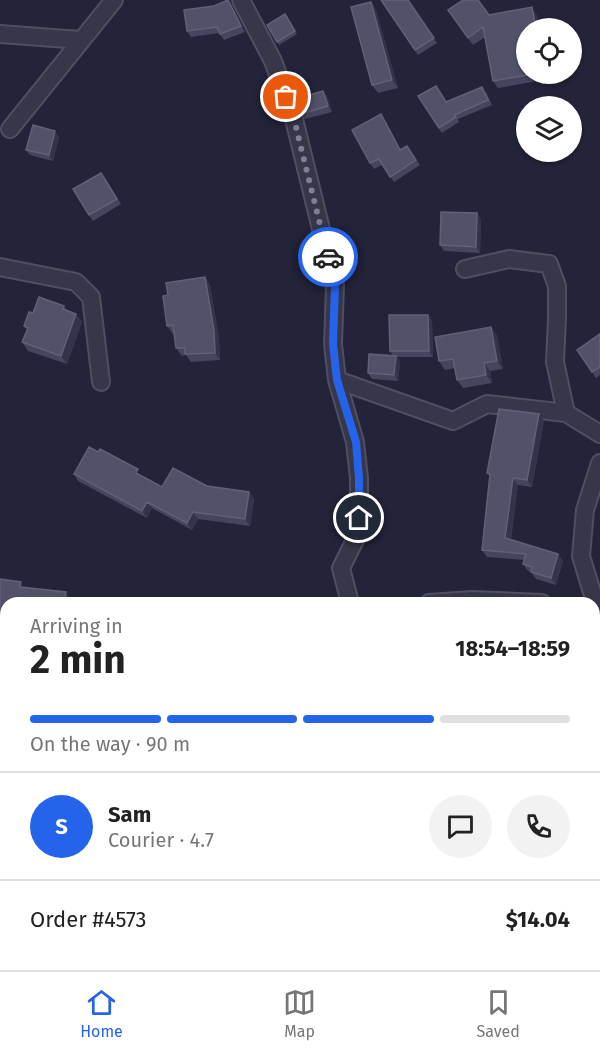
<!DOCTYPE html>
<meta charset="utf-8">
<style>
:root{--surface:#fff;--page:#f2f2f2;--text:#222;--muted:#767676;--line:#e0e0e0;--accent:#2563eb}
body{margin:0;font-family:"Fira Sans",sans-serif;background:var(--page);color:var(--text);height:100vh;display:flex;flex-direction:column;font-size:22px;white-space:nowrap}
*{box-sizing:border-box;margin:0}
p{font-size:20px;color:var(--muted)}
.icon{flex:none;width:33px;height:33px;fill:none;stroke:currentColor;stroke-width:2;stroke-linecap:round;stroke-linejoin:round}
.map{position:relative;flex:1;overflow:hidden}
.sheet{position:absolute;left:0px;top:597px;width:600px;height:374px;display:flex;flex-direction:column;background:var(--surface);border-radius:18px 18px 0 0;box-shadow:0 2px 4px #0004}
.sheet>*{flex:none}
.controls{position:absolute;left:516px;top:18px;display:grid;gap:12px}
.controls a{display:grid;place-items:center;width:66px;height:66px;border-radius:50%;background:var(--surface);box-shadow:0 2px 4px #0004;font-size:30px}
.pin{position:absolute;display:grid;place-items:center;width:51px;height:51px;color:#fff;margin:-26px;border:3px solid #fff;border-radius:50%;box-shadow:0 2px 6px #0007}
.courier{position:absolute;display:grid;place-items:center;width:60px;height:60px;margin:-30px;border:4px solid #2563eb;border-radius:50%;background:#fff;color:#222;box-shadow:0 2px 8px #0007}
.overview em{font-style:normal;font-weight:700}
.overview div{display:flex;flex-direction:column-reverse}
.overview{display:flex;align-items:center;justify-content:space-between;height:102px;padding:0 30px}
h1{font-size:39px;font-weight:700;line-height:45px}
.bar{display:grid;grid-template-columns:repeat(4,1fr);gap:9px 6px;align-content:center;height:72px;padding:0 30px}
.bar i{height:8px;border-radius:4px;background:var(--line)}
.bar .on{background:var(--accent)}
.bar p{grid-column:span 4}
.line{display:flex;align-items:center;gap:15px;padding:0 30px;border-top:2px solid var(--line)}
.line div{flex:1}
.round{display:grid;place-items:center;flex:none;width:63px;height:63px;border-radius:32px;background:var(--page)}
.dock{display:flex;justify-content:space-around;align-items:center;height:84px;border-top:2px solid var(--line);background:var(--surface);font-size:16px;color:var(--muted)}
.dock a{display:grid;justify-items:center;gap:3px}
.dock .on{color:var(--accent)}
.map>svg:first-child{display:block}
</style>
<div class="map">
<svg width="600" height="970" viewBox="0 0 600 970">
<rect width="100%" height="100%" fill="#232339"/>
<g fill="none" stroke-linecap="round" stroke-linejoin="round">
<g stroke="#4f4f61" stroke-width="20">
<path id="street" d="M241,0L273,61L293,115L335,286L333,344L337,380L355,442L359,478V518L355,540L341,568L350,603
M0,34L80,40
M10,129L114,0
M0,267L76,282L91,297L101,382
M465,269L509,259L549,264L557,286V318L555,362L566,413L600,434
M337,380L453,421L487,404L566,413
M429,603L472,600L542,603
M594,613L597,609L581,556L585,510L600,463
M0,680H6
M0,920L6,921
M140,970L146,964
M527,970L530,964"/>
</g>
<use href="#street" stroke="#37374a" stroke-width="16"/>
</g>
<path fill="#45455f" d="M228,0L232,6L245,32L224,40L219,33L191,37L187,31L214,6Z
M381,0H408L437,43L418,55Z
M371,2L376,10L398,88L378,93L372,85Z
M448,10L489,15H537L526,74H548L549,79L498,88L493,81L485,37L473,45Z
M285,14L297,34L279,45L267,25Z
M323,91L327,96L332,112L305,119L301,114Z
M486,92L492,105L458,119L459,122L442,133L418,96L447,102Z
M385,120L401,150L407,146L420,165L394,182L382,165L374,169L370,163Z
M59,137L53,161L30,155L26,150Z
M105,178L121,204L93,221L89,215Z
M481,219L480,253L444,251L440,245Z
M205,277L210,285L219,338L220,360L191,362L186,355L182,356L176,348L174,334H173L167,326L168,295Z
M64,306L67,311L76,314L82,322L67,364L28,351L22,342L27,330L24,326L33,313Z
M432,320L433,357H397L400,362L398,381L372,379L368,373L393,356L390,351Z
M600,334V375L596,378L577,350Z
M497,335L503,369L490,371L492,383L463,388L457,380L455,368L445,370L439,361Z
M544,421L532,487L518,485L511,540L558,554L563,561L556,585L536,579L531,572L528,571L523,564L524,560L487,557L482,550L490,477L487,473Z
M74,474L143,477L162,487L207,486L249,492L254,499L250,526L198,519L192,530L152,508L147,518L78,481Z
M0,579L25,588L71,600V603H6V626L0,624Z
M0,691L6,692V753L0,752Z
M600,738V766L595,760Z
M594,886H600V940H594Z
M485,964H519L517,969H488Z"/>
<path fill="#33334b" d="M228,0L232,6L245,32L241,26Z
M371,2L376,10L398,88L392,80Z
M532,7L537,15L540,28H536Z
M323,91L327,96L332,112L328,106Z
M381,114L385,120L404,156L400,150Z
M55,131L59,137L53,161L49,155Z
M477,213L481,219L480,253L476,247Z
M205,277L210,285L219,338L220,360L215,353Z
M76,314L82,322L67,364L61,356Z
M428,315L432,320L433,357L429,351Z
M491,327L497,335L503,369L497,361Z
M396,356L400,362L398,381L394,375Z
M484,363L490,371L492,383L486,375Z
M539,414L544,421L532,487L527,480Z
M513,478L518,485L510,545L505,538Z
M249,492L254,499L250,526L245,519Z
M147,502L152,508L147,518L142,511Z
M193,512L198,519L192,530L187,523Z
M558,554L563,561L556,585L551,578Z
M66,592L71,600V603H64Z
M265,964H269V970H265Z"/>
<path fill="#51516a" stroke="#606078" stroke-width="1.5" d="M228,0L241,26L220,34L217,27L187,31L184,10L214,6Z
M381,0H408L434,38L415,50Z
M463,0H478L489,15L532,7L536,28H526V74H533L493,81L483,27L468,38L448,10Z
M371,2L392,80L372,85L351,7Z
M285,14L295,31L277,42L267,25Z
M436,86L446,102L482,87L488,100L454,115L456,117L439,128L418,96Z
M323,91L328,106L301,114L296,99Z
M381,114L400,150L407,146L416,160L390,177L379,159L370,163L352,130Z
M33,125L55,131L49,155L26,150Z
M101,173L117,199L89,215L73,189Z
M441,212L477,213L476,247L440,245Z
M205,277L214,330L215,353L185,354V348H176L173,325L167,326L163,296L168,295L166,283Z
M39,297L64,306L63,309L76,314L61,356L22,342L28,328L24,326L29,312L33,313Z
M389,315H428L429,351H390Z
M491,327L497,361L484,363L486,375L457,380L453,359L439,361L435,337Z
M600,334V367L592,372L577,350Z
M369,354L396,356L394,375L368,373Z
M499,409L539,414L527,480L513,478L505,538L558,554L551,578L531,572L532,567L523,564L526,554L482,550L490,474L487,473Z
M89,447L98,452L100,449L138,469L136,473L162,487L173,468L207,486L249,492L245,519L193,512L187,523L147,502L142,511L74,474Z
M0,579L21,582L20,587L66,592L64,603H6V619L0,618Z
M0,691L6,692V745L0,744Z
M600,738V761L595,760Z
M594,886H600V932H594Z
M238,964H265V970H238Z"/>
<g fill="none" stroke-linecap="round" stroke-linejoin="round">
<path stroke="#808095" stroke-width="6" stroke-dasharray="0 10.8" d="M286,97L293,115L328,257"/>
<path stroke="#2563eb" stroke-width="8" d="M328,257L335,286L333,344L337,380L356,442L359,478V518"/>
</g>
</svg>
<div class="controls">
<a><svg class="icon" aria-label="locate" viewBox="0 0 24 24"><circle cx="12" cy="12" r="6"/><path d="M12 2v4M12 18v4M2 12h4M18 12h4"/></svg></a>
<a><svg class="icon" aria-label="layers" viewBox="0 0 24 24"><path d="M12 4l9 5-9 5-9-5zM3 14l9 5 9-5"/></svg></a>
</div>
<div class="pin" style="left:286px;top:97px;background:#ea580c"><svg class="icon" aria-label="bag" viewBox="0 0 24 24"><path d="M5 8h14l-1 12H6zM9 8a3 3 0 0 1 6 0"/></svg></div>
<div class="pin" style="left:359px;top:518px;background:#1f2937"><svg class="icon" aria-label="home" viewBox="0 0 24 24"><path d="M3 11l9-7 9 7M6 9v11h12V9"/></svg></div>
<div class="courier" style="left:328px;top:257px"><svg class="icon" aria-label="car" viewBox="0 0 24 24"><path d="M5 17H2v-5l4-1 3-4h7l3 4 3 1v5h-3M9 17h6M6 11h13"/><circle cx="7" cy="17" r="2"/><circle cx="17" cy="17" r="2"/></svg></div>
<section class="sheet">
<div class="overview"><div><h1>2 min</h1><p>Arriving in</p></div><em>18:54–18:59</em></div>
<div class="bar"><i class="on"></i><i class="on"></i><i class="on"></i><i></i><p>On the way · 90 m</p></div>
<div class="line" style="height:108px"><b class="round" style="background:var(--accent);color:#fff">S</b><div><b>Sam</b><p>Courier · 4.7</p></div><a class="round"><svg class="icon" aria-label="chat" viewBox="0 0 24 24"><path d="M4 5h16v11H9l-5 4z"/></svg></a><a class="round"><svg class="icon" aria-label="phone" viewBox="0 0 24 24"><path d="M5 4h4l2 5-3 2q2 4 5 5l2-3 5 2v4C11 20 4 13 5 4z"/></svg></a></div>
<div class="line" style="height:78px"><div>Order #4573</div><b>$14.04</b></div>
</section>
</div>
<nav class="dock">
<a class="on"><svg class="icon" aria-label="home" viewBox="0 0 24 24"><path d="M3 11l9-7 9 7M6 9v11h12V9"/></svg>Home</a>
<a><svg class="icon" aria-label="map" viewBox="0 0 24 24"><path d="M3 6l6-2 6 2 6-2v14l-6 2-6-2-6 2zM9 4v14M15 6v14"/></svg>Map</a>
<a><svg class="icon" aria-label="saved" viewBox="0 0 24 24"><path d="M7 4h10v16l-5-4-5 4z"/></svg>Saved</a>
</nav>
